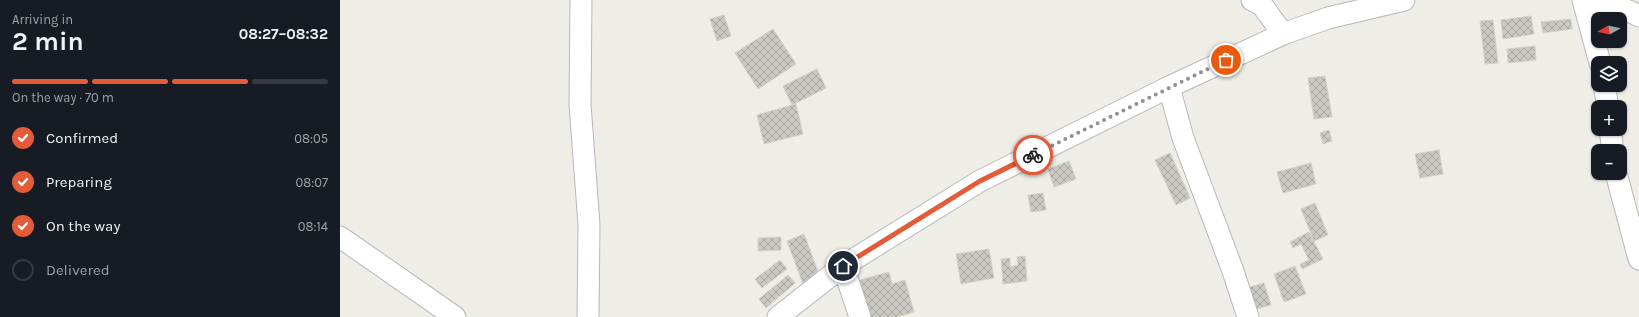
<!DOCTYPE html>
<meta charset="utf-8">
<style>
:root{--surface:#171b24;--page:#242831;--text:#f1f3f6;--muted:#9ea1a6;--line:#363941;--accent:#e35b38}
body{margin:0;font-family:Karla,sans-serif;background:var(--page);color:var(--text);height:100vh;display:flex;flex-direction:column;font-size:15px;white-space:nowrap}
*{box-sizing:border-box;margin:0}
p{font-size:13px;color:var(--muted)}
.icon{flex:none;width:22px;height:22px;fill:none;stroke:currentColor;stroke-width:2;stroke-linecap:round;stroke-linejoin:round}
.map{position:relative;flex:1;overflow:hidden}
.panel{display:flex;flex-direction:column;background:var(--surface);width:340px}
.panel>*{flex:none}
.needle{width:26px;rotate:262deg}
.controls{position:absolute;left:1251px;top:12px;display:grid;gap:8px}
.controls a{display:grid;place-items:center;width:36px;height:36px;border-radius:8px;background:var(--surface);box-shadow:0 1px 3px #0004;font-size:20px}
.pin{position:absolute;display:grid;place-items:center;width:34px;height:34px;color:#fff;margin:-17px;border:2px solid #fff;border-radius:50%;box-shadow:0 1px 4px #0007}
.courier{position:absolute;display:grid;place-items:center;width:40px;height:40px;margin:-20px;border:3px solid #e35b38;border-radius:50%;background:#fff;color:#222;box-shadow:0 1px 5px #0007}
.head em{font-style:normal;font-weight:700}
.head div{display:flex;flex-direction:column-reverse}
.head{display:flex;align-items:center;justify-content:space-between;height:68px;padding:0 12px}
h1{font-size:26px;font-weight:700;line-height:30px}
.bar{display:grid;grid-template-columns:repeat(4,1fr);gap:6px 4px;align-content:center;height:48px;padding:0 12px}
.bar i{height:5px;border-radius:3px;background:var(--line)}
.bar .selected{background:var(--accent)}
.bar p{grid-column:span 4}
ol{padding:0 12px;list-style:none}
li{display:flex;align-items:center;gap:12px;height:44px}
li p{margin-inline-start:auto}
li .icon{padding:4px;border-radius:50%;background:var(--accent);color:#fff;stroke-width:4}
li:last-child{color:var(--muted)}
li i{width:22px;height:22px;border:2px solid var(--line);border-radius:50%}
main{display:flex;flex:1;min-height:0}
.map>svg:first-child{display:block}
</style>
<main>
<section class="panel">
<div class="head"><div><h1>2 min</h1><p>Arriving in</p></div><em>08:27–08:32</em></div>
<div class="bar"><i class="selected"></i><i class="selected"></i><i class="selected"></i><i></i><p>On the way · 70 m</p></div>
<ol>
<li><svg class="icon" aria-label="check" viewBox="0 0 24 24"><path d="M5 12l5 5 9-10"/></svg>Confirmed<p>08:05</p></li>
<li><svg class="icon" aria-label="check" viewBox="0 0 24 24"><path d="M5 12l5 5 9-10"/></svg>Preparing<p>08:07</p></li>
<li><svg class="icon" aria-label="check" viewBox="0 0 24 24"><path d="M5 12l5 5 9-10"/></svg>On the way<p>08:14</p></li>
<li><i></i>Delivered</li>
</ol>
</section>
<div class="map">
<svg width="1299" height="317" viewBox="0 0 1299 317">
<defs>
<pattern id="building-cross-hatch" width="8" height="8" patternUnits="userSpaceOnUse"><rect width="8" height="8" fill="#cac8c2"/><path d="M0 0l8 8M0 8l8-8" fill="none" stroke="#a7a6a1"/></pattern>
</defs>
<rect width="100%" height="100%" fill="#efeee6"/>
<path fill="url(#building-cross-hatch)" stroke="#d4d1c4" d="M384,15L391,36L377,41L370,19Z
M1191,16L1194,34L1163,39L1161,20Z
M1231,19L1232,29L1203,33L1201,22Z
M1153,20L1158,63L1145,64L1140,21Z
M433,29L456,64L418,89L395,53Z
M1195,46L1196,60L1168,63L1167,49Z
M477,69L486,88L452,105L443,86Z
M985,76L992,117L974,119L968,78Z
M456,104L463,134L424,144L417,115Z
M989,130L992,141L983,144L980,133Z
M1099,150L1103,174L1080,178L1075,154Z
M830,153L850,198L836,205L815,160Z
M729,161L736,179L714,187L708,169Z
M971,163L976,184L943,193L937,172Z
M703,193L706,210L691,212L688,195Z
M975,203L988,235L974,241L961,209Z
M969,232L983,259L962,269L960,264L969,260L961,244L953,248L950,242Z
M464,234L480,277L463,284L447,241Z
M441,237V250L418,251V238Z
M649,249L654,278L621,284L616,254Z
M685,256L687,281L663,284L661,259L670,258V267L678,265L677,257Z
M440,260L447,269L422,288L415,279Z
M955,266L966,294L944,302L934,274Z
M549,272L552,284L565,280L574,312L557,317H525L516,281Z
M448,275L455,283L426,308L419,299Z
M924,283L931,305L912,310L906,288Z"/>
<g fill="none" stroke-linecap="round" stroke-linejoin="round">
<g stroke="#b6b7bc" stroke-width="23">
<path id="minor" d="M241,0L240,104L249,225L248,317
M912,0L922,5L943,34
M1243,0L1260,63
M1245,4C1267,5 1279,5 1299,16
M1264,85L1268,107
M829,87L843,138L893,271L908,317
M1270,129L1273,151
M1276,173L1299,259
M0,237L115,317
M503,266L520,317
M438,317L503,266L640,181L829,87L943,34L988,18L1064,0"/>
</g>
<use href="#minor" stroke="#fff" stroke-width="21"/>
</g>
<g fill="none" stroke-linecap="round" stroke-linejoin="round">
<path stroke="#909292" stroke-width="4" stroke-dasharray="0 7.2" d="M693,155L886,60"/>
<path stroke="#e35b38" stroke-width="5" d="M503,266L640,181L693,155"/>
</g>
</svg>
<div class="controls">
<a><svg class="needle" viewBox="-14 -14 28 28"><path d="M0-13l5 13h-10z" fill="#e53935"/><path d="M0 13l5-13h-10z" fill="#9ea1a6"/></svg></a>
<a><svg class="icon" aria-label="layers" viewBox="0 0 24 24"><path d="M12 4l9 5-9 5-9-5zM3 14l9 5 9-5"/></svg></a>
<a>+</a>
<a>−</a>
</div>
<div class="pin" style="left:886px;top:60px;background:#ea580c"><svg class="icon" aria-label="bag" viewBox="0 0 24 24"><path d="M5 8h14l-1 12H6zM9 8a3 3 0 0 1 6 0"/></svg></div>
<div class="pin" style="left:503px;top:266px;background:#1f2937"><svg class="icon" aria-label="home" viewBox="0 0 24 24"><path d="M3 11l9-7 9 7M6 9v11h12V9"/></svg></div>
<div class="courier" style="left:693px;top:155px"><svg class="icon" aria-label="bike" viewBox="0 0 24 24"><circle cx="6" cy="16" r="4"/><circle cx="18" cy="16" r="4"/><path d="M6 16l4-8h5l3 8M10 8l3 8H6M13 5h3"/></svg></div>
</div>
</main>
